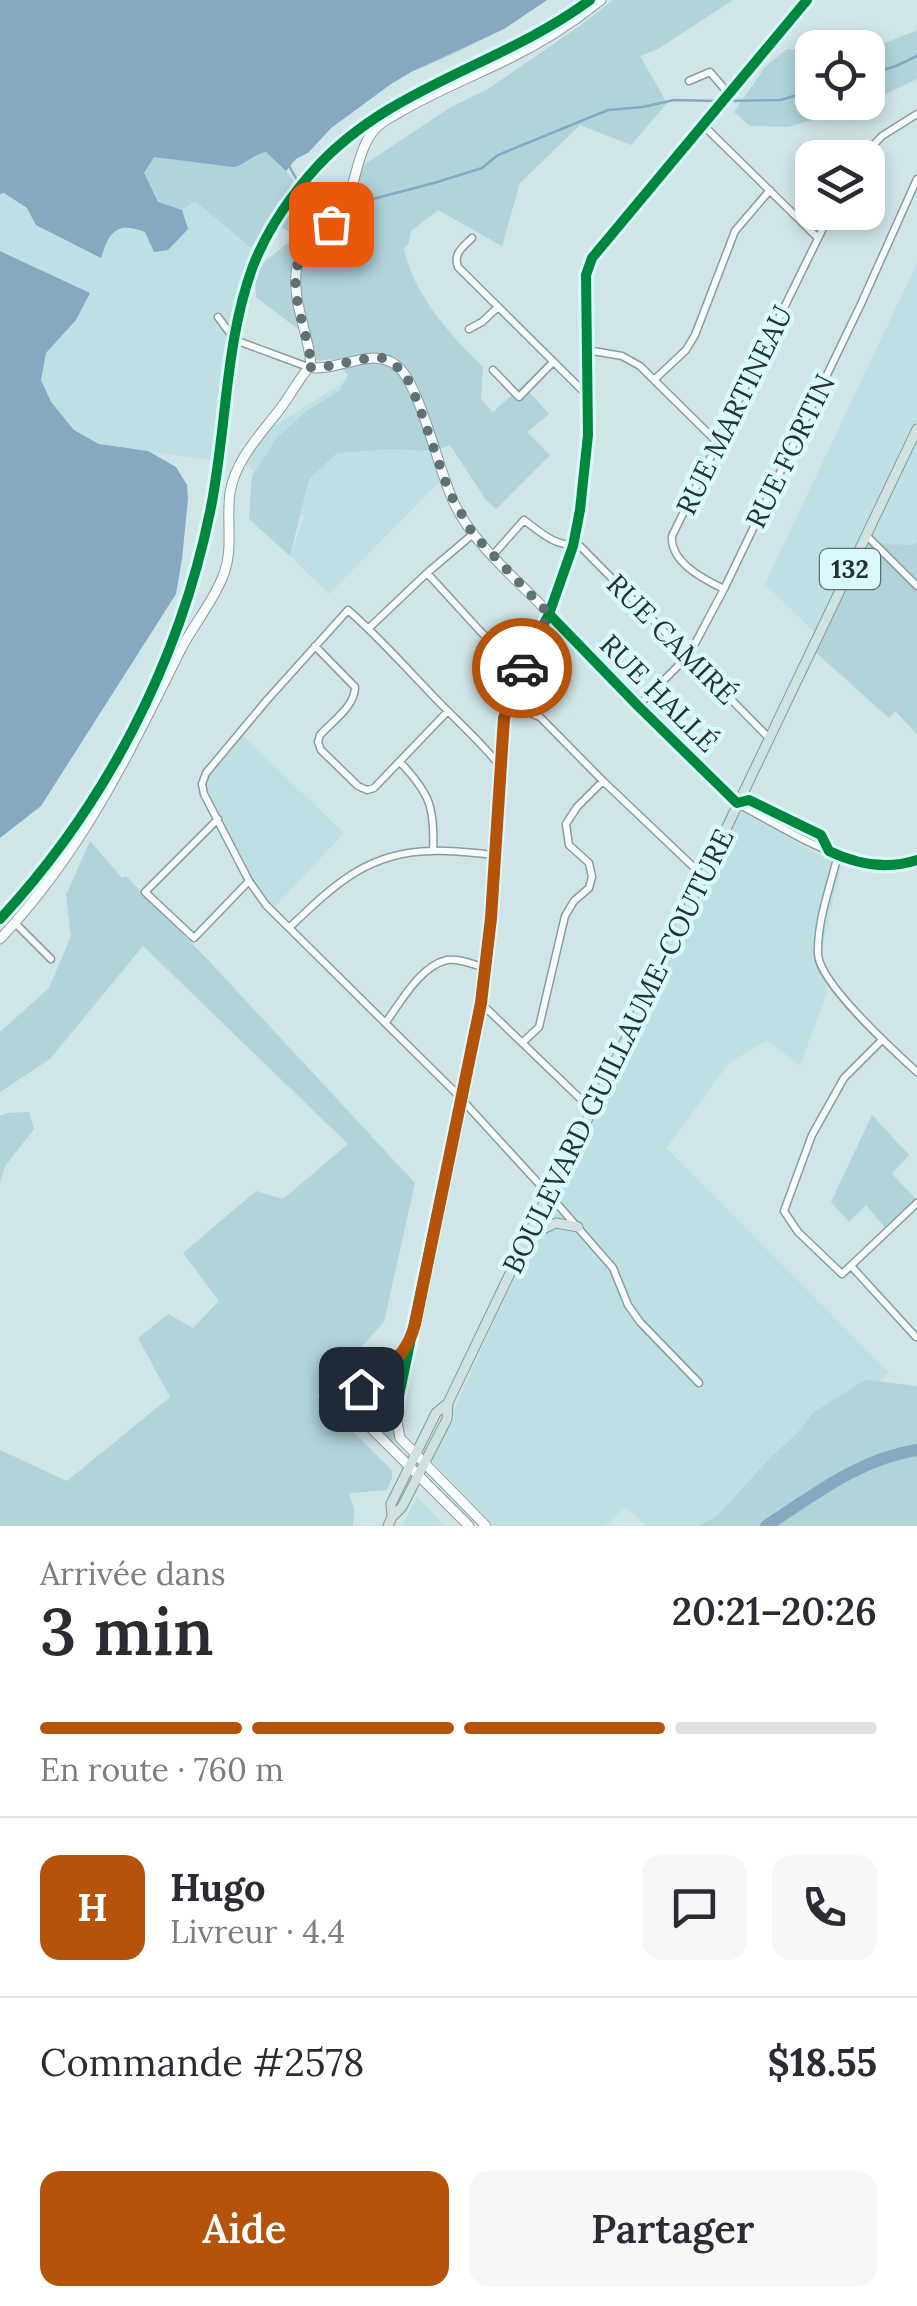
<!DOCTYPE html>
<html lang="fr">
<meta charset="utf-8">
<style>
:root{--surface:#fff;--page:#f7f7f7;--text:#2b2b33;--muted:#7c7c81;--line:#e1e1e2;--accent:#b45309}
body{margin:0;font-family:Lora,serif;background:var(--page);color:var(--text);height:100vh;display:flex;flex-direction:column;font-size:38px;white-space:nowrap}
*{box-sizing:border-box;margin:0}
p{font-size:32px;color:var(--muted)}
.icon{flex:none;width:55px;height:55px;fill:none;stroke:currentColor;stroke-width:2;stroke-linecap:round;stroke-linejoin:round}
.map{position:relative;height:1526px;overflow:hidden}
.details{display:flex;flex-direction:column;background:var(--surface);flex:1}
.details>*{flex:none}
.tools{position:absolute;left:795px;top:30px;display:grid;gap:20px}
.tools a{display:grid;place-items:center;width:90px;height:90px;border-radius:20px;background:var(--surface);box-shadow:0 5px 15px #0003;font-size:50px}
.pin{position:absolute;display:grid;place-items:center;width:85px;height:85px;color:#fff;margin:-42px;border-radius:20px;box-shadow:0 5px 15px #0006}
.courier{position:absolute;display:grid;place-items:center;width:100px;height:100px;margin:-50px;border:8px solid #b45309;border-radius:50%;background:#fff;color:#222;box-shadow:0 2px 12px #0007}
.headline em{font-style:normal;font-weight:600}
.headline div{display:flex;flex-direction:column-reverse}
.headline{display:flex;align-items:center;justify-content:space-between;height:170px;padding:0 40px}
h1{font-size:65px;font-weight:600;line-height:75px}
.bar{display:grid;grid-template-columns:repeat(4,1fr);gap:15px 10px;align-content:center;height:120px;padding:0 40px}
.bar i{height:12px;border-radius:8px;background:var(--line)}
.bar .selected{background:var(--accent)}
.bar p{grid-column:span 4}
.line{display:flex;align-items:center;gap:25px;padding:0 40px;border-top:2px solid var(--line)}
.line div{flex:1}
.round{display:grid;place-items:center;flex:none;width:105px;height:105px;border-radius:20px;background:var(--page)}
.primary-button{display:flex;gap:20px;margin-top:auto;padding:20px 40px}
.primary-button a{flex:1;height:115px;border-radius:20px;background:var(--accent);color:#fff;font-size:40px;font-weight:600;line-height:115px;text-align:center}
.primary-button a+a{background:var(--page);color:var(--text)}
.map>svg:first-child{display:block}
</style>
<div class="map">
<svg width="917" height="1526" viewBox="0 0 917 1526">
<rect width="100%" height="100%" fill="#d0e5e8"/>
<path fill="#bee0e5" d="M4,193L100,258L108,236L118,229L131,227L145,232L195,201L251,248L231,321L215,461L99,444L74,430L51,402L41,380L46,353L76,320L89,293L0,250V194Z
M917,263V542L914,545L867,544L814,632L765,584Z
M382,358L393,362L443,478L329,594L290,556L304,516L243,461L260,435Z
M241,734L344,833L272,910L251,876L207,791L206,773Z
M730,805L841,867L820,957L827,992L800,1066L767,1040L729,1063L666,1148L889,1372L758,1490L714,1526H647L625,1507L605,1526H494L431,1460L664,946Z
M417,1497L445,1526H402Z"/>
<path fill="#b0d4d9" d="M112,0H547L508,26L454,54L411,72L391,84L331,128L309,152L295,159L286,171L312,203L333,212L349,194L365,164L451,107L488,89L584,23L613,0H733L658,49L640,56L667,103L631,145L580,125L520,183L502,246L438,210L411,231L409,243L404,249C413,294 451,336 483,367L481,399L493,412L551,360L556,365L529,392L549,414L527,432L550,455L496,509L486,500L450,445L434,451L391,449L337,453L309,479L290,556L249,519L252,476L276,439L304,413L340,390L348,375L332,359L317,361L312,340L256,297L255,270L296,236L268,219L251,248L195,201L182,210L188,229L168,250L154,252L145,232C116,221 109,232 101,258L36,225L27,208L4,193L0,194V155Z
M917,30V79L861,106L788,127L750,126L734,112L766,66L787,49L812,51V102H868V50Z
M917,542V734L895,711L889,718L814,651L867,543L914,545Z
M90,841L122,878L126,876L209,961L415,1183L384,1322L317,1396L392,1470V1478L387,1490L349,1493L354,1509L353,1526H0V1450L67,1481L170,1397L138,1338L168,1314L193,1328L219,1301L183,1253L256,1191L283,1199L348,1144L143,946L50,1059L0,1092V1032L49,988L71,936L66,895Z
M29,1112L34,1129L5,1166L0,1183V1116L7,1113Z
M872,1115L909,1155L892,1174L917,1200V1203L888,1231L866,1205L849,1222L831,1202Z
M410,1344L397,1401L398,1433L389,1446L360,1417L361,1389Z
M865,1380L917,1386V1526H698L717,1516L769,1459L797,1433L814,1412Z"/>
<path fill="#86a8c1" d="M0,0H547L504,29L411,72L391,84L331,128L309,152L296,159L286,171L266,152C251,155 244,166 233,167L154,157L144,173L158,202L182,210L188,229L168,250L154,252L145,232C116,221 109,232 101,258L36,225L27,208L4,193L0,194Z
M0,251L90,293L76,320L46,353L41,380L51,402L74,430L99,444L148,451L176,467L187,485L188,499L182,559L176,594L41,806L0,838Z"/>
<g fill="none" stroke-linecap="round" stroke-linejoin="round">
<path stroke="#86a8c1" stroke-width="2.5" d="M868,75L896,66L917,56
M725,101L780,100L812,91
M288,164L297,180
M310,192L335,204L342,205
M350,205L434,183L482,168L498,155L608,110L643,107L674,100L717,101"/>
<path stroke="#86a8c1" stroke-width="12" d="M766,1526C814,1495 859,1459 917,1450"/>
<g stroke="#8c9c9e" stroke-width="9">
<path id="street" d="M689,81L710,72L728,93
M703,125L818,238
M861,158L882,136L917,114
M472,238C463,247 453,253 458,267L588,396
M218,317L235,340L308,367
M469,329L482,322L498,307
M587,350L622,356L640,366L718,443
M493,370L519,397L553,362
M655,379L686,350L695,335L735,231L770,190
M866,535L917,586
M493,555L524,520C544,535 553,545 580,546L769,738
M427,573L481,632L521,670
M724,589C703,579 670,562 672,536L831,212
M369,628L427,573L473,534
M315,646L355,687C355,706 333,721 320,735L318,742L321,750L358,786L367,790L374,788L448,711
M509,704L540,717L603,781L703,876
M639,705L689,655L724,589L861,304L917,179
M400,762C430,794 435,807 433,851
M501,767C481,742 458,722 436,699C407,669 380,638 348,610L267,700L206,773L202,784L204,794L249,881L266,905L454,1091L540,1185L551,1189
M738,804C789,830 858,880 917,860
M218,819L145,892L194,938L249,881
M838,855C830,887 817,921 818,954C819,983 894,1051 917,1072
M15,923L51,959
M289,928C333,886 367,852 431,851C452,850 474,853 495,855
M480,1006L486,1008L592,1110
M386,1022C401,1002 420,966 447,960C459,958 474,965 486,968
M882,1040L844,1078L812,1135L784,1211L798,1232L842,1274L917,1203
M523,1042L539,1027L565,916L574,901L589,888L592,877L589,863L569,845L566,824L577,807L603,781
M547,1196L559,1206L613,1268L628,1305L640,1322L699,1383
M852,1267L916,1337"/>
</g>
<g stroke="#8c9c9e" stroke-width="11">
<path id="secondary" d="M308,367C337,373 369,346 396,365C420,382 439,474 455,505C475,545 513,576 544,608C607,674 672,739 737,803
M0,939C83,851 128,755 181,649C194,624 213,602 223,576C234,549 226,521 230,493C235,460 261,434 280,409C291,395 299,378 311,365C309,335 293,304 296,274C298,245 325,235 340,213C357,189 355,152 375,129C382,121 392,117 400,112C434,92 469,78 504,61C540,44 570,25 601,0
M407,1347C389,1370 335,1390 366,1423L469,1526
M365,1391C375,1385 384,1384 392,1393L400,1438L486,1526
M395,1415L481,1003L491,918L504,718L521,670L549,614L573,546L580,510L588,435L586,275L592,258L807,0"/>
</g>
<g stroke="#7c9d9d" stroke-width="11">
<path id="primary" d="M530,1235L556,1223L578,1227
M392,1517L391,1504L436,1413L448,1403
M388,1526L392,1517L402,1507L447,1419L448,1403L547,1196L581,1133L917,429"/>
</g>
<use href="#street" stroke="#f8fbfc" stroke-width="6"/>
<use href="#secondary" stroke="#f8fbfc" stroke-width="9"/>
<use href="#primary" stroke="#d1e1e0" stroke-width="9"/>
<g stroke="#daf9fd" stroke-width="16">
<path id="cycleway" d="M549,614L638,706L737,803L749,800L821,835L829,851C856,864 887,870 917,860
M0,919C105,806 179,663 210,512C227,431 224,344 253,266C267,231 289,198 314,170C389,86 501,66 590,0
M395,1415L481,1003L491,918L504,718L521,670L549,614L573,546L580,510L588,435L586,275L592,258L807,0"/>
</g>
<use href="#cycleway" stroke="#00873e" stroke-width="10"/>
</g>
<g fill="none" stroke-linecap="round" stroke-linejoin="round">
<path stroke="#607173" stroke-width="10" stroke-dasharray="0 18" d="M331,224C321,233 310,241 303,253C283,285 309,331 311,365L308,367L318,368L369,358H382L404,371L418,403L449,492L473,534L549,614L522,668"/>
<path stroke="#b45309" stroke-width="12" d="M361,1389C386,1363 405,1362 415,1324L481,1003L491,918L504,718L522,668"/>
</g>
<g text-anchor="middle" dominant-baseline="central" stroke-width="9" stroke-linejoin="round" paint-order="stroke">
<rect fill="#daf9fd" stroke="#5a6e70" stroke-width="2.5" x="820" y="549" width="60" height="40" rx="8"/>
<g font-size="25" font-weight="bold" fill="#233234">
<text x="850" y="569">132</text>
</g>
<g font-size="28" fill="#233234" stroke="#daf9fd">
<text transform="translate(734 410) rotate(-64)">RUE MARTINEAU</text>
<text transform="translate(790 451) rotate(-64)">RUE FORTIN</text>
<text transform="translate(672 639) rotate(45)">RUE CAMIRÉ</text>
<text transform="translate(659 693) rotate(45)">RUE HALLÉ</text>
<text transform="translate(618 1051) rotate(-64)">BOULEVARD GUILLAUME-COUTURE</text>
</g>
</g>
</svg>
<div class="tools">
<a><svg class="icon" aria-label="locate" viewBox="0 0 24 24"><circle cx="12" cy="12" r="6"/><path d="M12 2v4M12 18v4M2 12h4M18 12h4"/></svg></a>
<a><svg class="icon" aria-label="layers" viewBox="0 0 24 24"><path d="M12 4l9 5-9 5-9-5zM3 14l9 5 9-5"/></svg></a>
</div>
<div class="pin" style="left:331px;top:224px;background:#ea580c"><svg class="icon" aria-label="bag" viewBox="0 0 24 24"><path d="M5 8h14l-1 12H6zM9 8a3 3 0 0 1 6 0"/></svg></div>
<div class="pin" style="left:361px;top:1389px;background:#1f2937"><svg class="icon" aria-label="home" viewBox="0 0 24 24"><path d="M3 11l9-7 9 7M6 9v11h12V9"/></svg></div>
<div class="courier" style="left:522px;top:668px"><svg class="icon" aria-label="car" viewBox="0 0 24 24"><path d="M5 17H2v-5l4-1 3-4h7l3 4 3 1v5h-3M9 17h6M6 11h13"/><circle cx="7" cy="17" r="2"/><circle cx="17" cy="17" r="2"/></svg></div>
</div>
<section class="details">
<div class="headline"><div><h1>3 min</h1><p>Arrivée dans</p></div><em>20:21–20:26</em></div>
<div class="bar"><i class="selected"></i><i class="selected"></i><i class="selected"></i><i></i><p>En route · 760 m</p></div>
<div class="line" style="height:180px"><b class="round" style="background:var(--accent);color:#fff">H</b><div><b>Hugo</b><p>Livreur · 4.4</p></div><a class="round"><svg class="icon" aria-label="chat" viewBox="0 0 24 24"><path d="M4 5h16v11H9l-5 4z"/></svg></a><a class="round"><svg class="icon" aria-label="phone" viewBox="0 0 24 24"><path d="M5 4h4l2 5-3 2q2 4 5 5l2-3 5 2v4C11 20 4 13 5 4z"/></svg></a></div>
<div class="line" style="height:130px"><div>Commande #2578</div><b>$18.55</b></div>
<div class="primary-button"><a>Aide</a><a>Partager</a></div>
</section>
